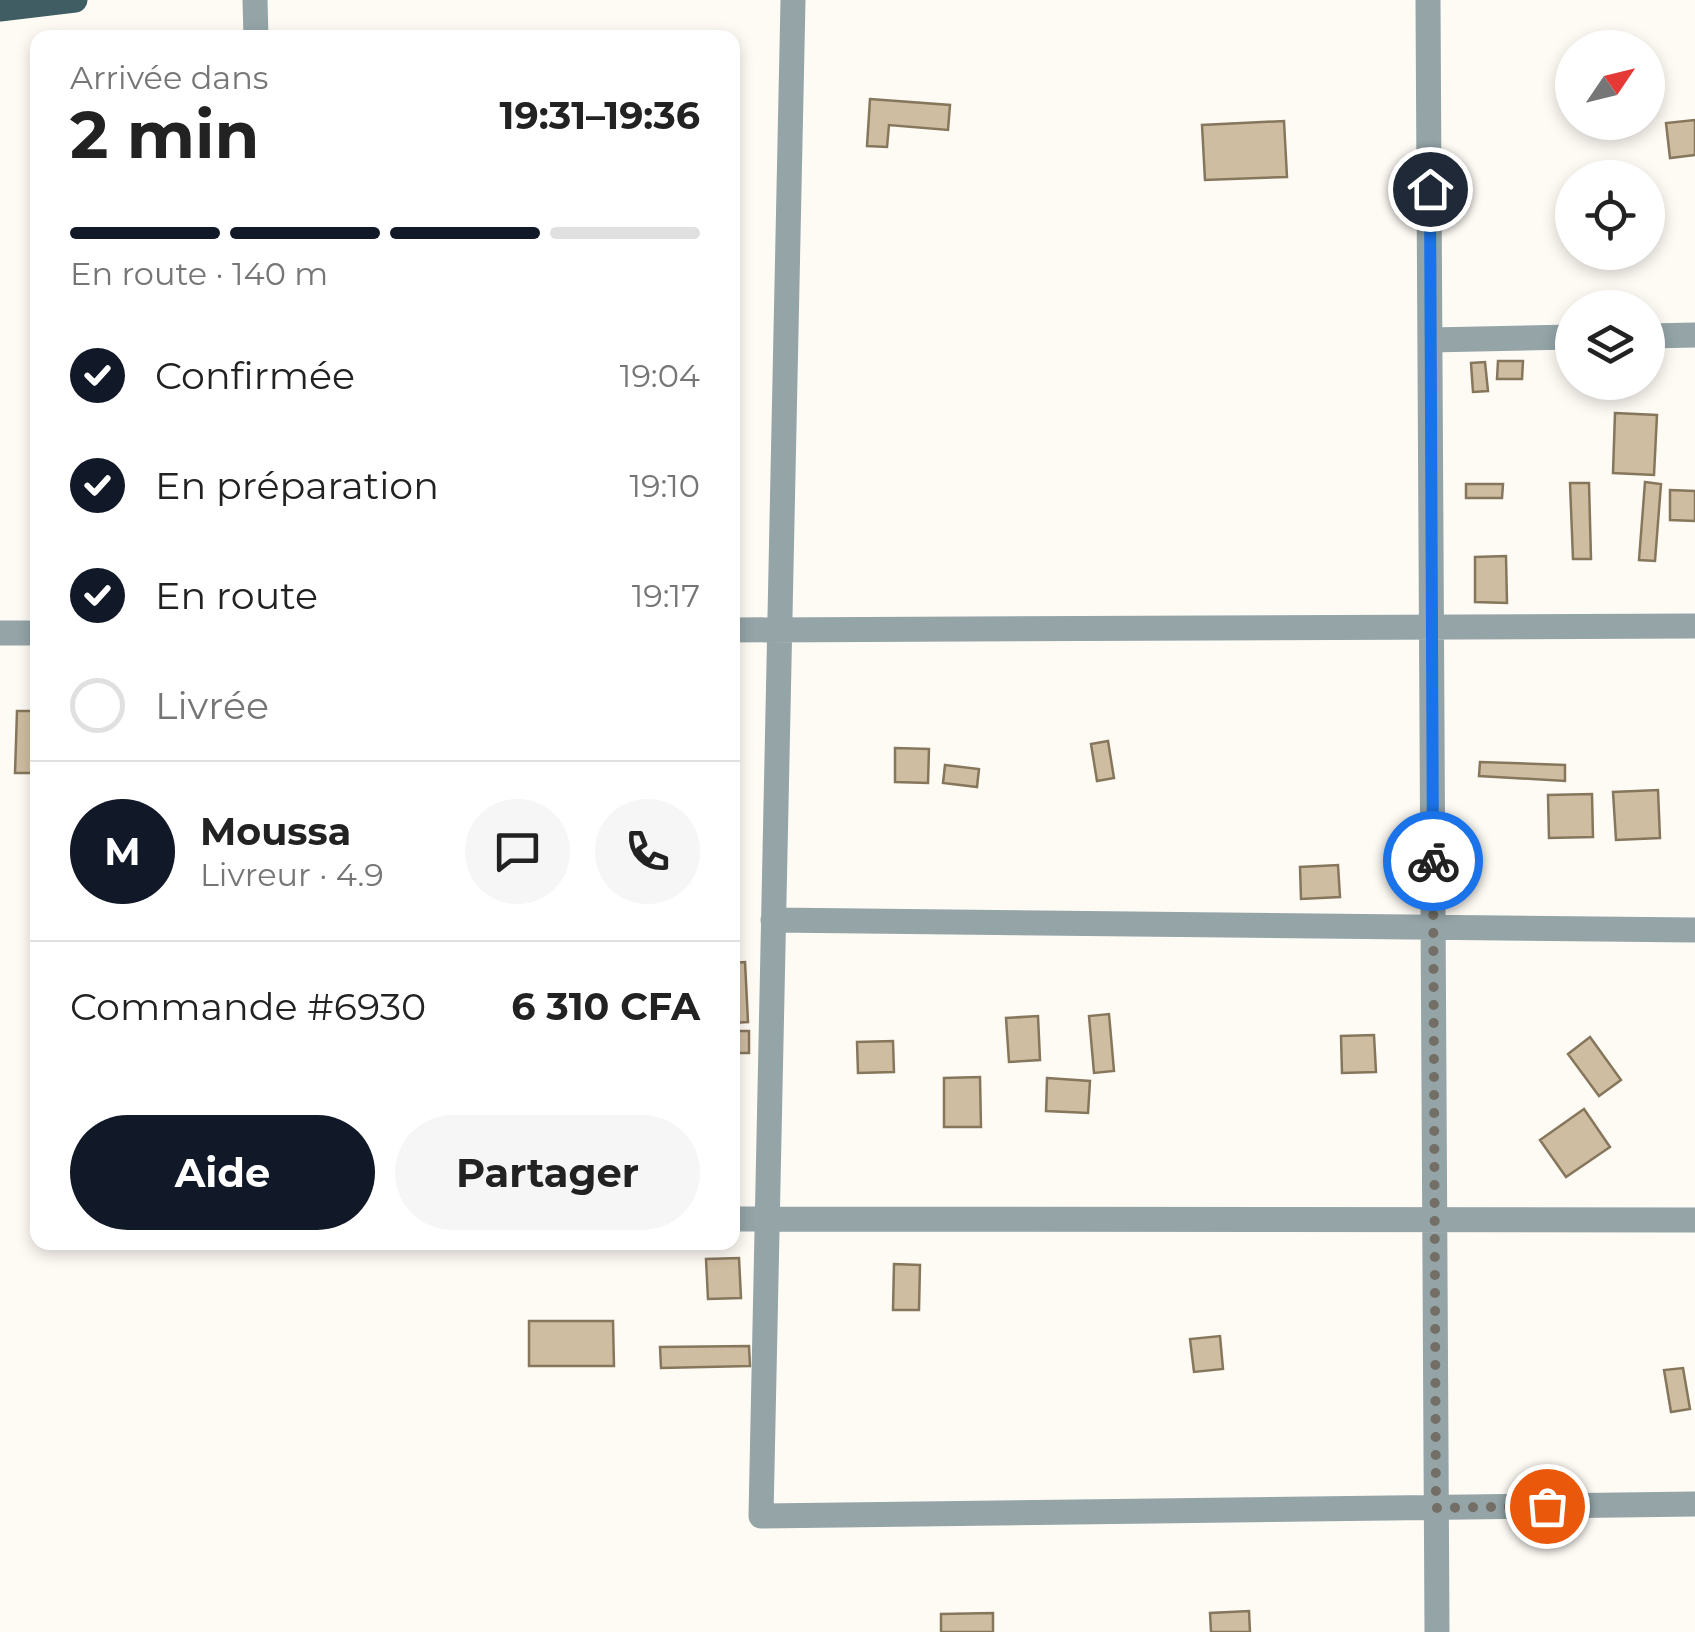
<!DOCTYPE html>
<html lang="fr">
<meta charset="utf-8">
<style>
:root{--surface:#fff;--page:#f6f6f6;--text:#222;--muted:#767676;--line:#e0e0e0;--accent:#111827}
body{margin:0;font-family:Montserrat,sans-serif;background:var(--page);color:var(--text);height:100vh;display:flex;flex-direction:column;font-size:38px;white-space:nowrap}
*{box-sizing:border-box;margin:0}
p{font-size:32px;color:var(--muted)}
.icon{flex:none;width:55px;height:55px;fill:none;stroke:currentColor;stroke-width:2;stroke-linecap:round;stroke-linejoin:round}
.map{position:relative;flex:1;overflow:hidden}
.sheet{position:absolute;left:30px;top:30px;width:710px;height:1220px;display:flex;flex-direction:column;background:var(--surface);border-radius:20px;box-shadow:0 5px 15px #0003}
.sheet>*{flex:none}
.needle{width:65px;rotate:55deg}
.buttons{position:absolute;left:1555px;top:30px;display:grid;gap:20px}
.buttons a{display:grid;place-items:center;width:110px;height:110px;border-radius:50%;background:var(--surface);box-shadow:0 5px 15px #0003;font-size:50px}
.pin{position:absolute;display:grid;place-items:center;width:85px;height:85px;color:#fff;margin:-42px;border:5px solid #fff;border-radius:50%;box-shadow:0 2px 10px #0007}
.courier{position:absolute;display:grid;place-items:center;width:100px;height:100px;margin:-50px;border:8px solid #1a73e8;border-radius:50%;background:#fff;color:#222;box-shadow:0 2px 12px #0007}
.overview em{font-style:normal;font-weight:700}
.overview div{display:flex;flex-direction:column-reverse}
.overview{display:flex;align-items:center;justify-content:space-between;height:170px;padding:0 40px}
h1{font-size:65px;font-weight:700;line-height:75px}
.bar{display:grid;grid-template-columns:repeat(4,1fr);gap:15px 10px;align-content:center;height:120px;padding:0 40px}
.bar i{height:12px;border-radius:8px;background:var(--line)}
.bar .on{background:var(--accent)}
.bar p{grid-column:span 4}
.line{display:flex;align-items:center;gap:25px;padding:0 40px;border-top:2px solid var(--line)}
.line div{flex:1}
.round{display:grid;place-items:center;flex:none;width:105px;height:105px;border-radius:52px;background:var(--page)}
ol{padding:0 40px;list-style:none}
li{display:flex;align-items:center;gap:30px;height:110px}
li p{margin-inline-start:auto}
li .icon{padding:10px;border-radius:50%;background:var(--accent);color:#fff;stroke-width:4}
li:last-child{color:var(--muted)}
li i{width:55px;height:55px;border:5px solid var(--line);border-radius:50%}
.primary-button{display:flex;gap:20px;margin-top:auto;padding:20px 40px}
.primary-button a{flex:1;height:115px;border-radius:60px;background:var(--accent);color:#fff;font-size:40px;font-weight:700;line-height:115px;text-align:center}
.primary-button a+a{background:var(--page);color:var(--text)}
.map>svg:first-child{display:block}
</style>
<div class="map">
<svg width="1695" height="1632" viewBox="0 0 1695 1632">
<rect width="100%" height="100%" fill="#fefbf5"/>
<path fill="#cebda1" stroke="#86765c" stroke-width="2.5" d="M870,99L950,105L948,130L889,125L887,147L867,146Z
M1695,120V155L1670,158L1666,123Z
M1284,121L1287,177L1205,180L1202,125Z
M1498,361H1523L1522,379H1497Z
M1485,362L1488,391L1473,392L1471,363Z
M1615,413L1657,415L1654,475L1613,473Z
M1645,482L1661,484L1655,561L1639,560Z
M1570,483H1589L1591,559H1573Z
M1466,484H1503L1502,498H1466Z
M1670,490L1695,491V521L1670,520Z
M1506,556L1507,603L1475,602V557Z
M17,711H38V773H15Z
M1108,741L1114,778L1097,781L1091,744Z
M895,748L929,749L928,783L895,782Z
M1480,762L1565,765V781L1479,776Z
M945,765L979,769L977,787L943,783Z
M1658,790L1660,838L1616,840L1613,792Z
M1592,794L1593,837L1549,838L1548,795Z
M1338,865L1340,897L1301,899L1300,867Z
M745,962L748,1022L732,1023V963Z
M1109,1014L1114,1071L1094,1073L1089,1016Z
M1038,1016L1040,1060L1009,1062L1006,1018Z
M732,1031H749V1053H732Z
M1374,1035L1376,1072L1342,1073L1341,1036Z
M1590,1037L1621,1080L1599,1096L1568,1054Z
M893,1041L894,1072L858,1073L857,1042Z
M980,1077L981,1127H944V1078Z
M1047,1078L1090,1081L1088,1113L1046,1111Z
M1584,1109L1610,1147L1566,1177L1540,1140Z
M739,1258L741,1298L708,1299L706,1259Z
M894,1264L920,1265L919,1310H893Z
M529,1321H613L614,1366H529Z
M1220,1336L1223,1369L1194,1372L1190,1339Z
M749,1346L750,1366L661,1368L660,1347Z
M1683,1368L1690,1409L1671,1412L1664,1370Z
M1249,1611L1250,1632H1211L1210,1613Z
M993,1613V1632H941V1614Z"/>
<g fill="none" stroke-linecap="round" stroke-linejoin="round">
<path stroke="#94a4a7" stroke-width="25" d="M255,0L256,38
M793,0L761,1516L1695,1504
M1428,0L1437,1632
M1648,336L1695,335
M1430,340L1572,337
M732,630L1695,626
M0,633H38
M773,920L1695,930
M732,1219L1695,1220"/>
<path stroke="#3f5d62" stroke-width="25" d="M0,9L75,0"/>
</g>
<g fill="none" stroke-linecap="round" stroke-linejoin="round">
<path stroke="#746f66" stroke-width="10" stroke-dasharray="0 18" d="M1433,861L1436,1508L1547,1506"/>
<path stroke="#1a73e8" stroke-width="12" d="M1430,189L1433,861"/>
</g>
</svg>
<div class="buttons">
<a><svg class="needle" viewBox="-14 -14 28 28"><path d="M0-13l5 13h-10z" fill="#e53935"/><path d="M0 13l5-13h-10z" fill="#767676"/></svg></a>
<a><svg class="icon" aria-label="locate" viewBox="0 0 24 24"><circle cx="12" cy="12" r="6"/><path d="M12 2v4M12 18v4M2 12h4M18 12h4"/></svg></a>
<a><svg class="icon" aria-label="layers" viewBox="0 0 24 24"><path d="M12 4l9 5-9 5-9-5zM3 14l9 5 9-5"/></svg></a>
</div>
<div class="pin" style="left:1547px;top:1506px;background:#ea580c"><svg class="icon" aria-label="bag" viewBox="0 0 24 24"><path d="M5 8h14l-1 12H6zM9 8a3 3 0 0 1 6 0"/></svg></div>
<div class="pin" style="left:1430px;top:189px;background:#1f2937"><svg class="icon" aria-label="home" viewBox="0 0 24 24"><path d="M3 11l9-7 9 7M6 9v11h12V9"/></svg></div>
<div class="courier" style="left:1433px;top:861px"><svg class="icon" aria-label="bike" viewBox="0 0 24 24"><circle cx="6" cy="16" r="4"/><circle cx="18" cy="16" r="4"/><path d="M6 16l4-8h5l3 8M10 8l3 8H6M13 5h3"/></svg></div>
<section class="sheet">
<div class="overview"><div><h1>2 min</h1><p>Arrivée dans</p></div><em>19:31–19:36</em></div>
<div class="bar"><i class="on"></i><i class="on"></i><i class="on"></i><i></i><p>En route · 140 m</p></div>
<ol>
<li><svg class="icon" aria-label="check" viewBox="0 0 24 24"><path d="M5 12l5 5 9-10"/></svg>Confirmée<p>19:04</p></li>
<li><svg class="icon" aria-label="check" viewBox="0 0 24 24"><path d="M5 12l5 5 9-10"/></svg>En préparation<p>19:10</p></li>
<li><svg class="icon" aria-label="check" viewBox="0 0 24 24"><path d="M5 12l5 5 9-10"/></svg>En route<p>19:17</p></li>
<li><i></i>Livrée</li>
</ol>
<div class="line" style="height:180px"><b class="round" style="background:var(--accent);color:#fff">M</b><div><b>Moussa</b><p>Livreur · 4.9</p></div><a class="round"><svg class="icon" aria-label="chat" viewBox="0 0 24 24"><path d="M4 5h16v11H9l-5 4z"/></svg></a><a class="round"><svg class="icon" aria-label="phone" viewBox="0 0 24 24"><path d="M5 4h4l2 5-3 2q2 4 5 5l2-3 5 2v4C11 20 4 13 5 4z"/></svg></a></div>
<div class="line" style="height:130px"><div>Commande #6930</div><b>6 310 CFA</b></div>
<div class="primary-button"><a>Aide</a><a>Partager</a></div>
</section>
</div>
